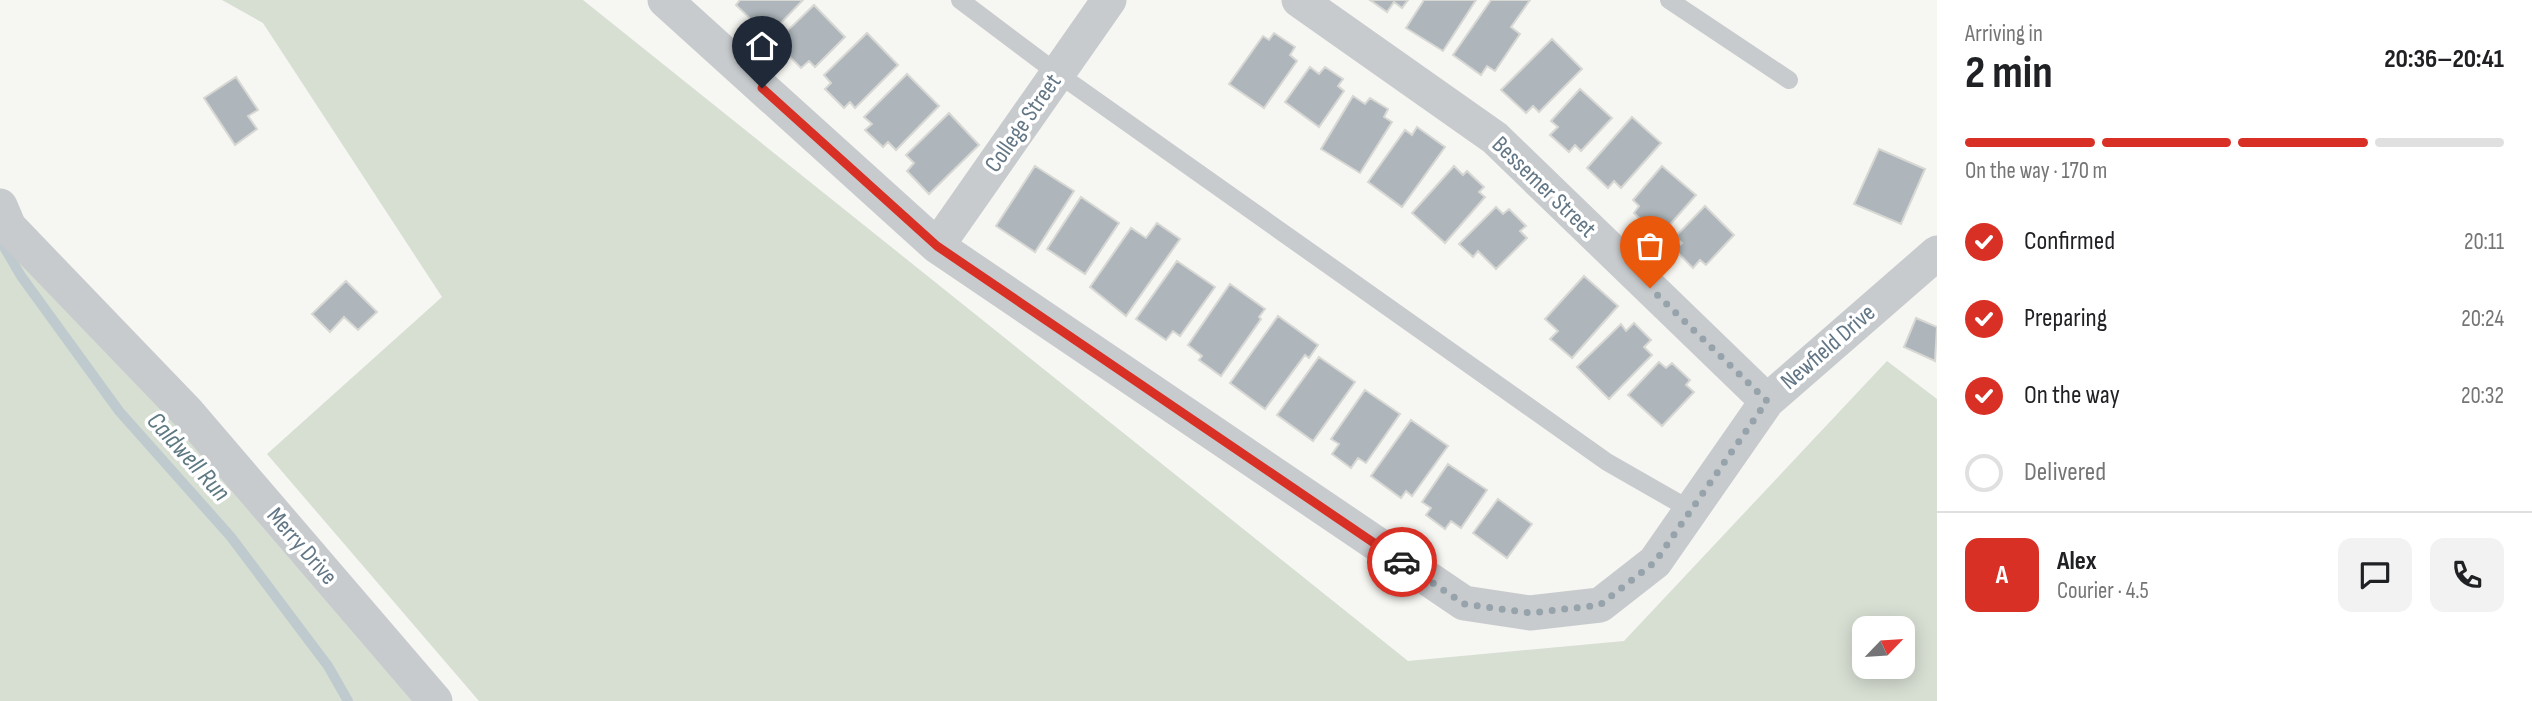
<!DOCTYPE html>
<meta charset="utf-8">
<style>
:root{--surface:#fff;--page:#f2f2f2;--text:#202124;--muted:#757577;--line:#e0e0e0;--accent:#d93025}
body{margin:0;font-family:"Sofia Sans Condensed",sans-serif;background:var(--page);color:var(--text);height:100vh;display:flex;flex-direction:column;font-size:26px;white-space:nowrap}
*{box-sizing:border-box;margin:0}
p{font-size:23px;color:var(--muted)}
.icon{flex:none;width:38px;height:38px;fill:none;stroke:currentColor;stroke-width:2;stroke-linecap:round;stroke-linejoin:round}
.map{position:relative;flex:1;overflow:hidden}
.panel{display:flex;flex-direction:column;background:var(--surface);width:595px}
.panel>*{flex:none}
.needle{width:46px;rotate:65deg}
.controls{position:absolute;left:1852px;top:616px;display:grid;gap:14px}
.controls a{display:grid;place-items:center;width:63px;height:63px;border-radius:14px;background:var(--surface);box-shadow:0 4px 18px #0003;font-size:35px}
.pin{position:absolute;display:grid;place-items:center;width:60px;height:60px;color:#fff;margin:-72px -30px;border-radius:50% 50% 50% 0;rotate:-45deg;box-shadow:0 0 7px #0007}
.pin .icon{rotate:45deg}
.courier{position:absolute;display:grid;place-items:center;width:70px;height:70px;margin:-35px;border:5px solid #d93025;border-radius:50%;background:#fff;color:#222;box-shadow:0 2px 9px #0007}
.summary em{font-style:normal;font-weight:700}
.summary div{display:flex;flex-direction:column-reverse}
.summary{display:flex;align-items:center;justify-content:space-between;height:119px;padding:0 28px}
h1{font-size:46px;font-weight:700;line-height:52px}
.bar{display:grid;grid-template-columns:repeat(4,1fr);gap:10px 7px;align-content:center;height:84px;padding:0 28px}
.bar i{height:9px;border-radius:5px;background:var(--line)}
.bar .on{background:var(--accent)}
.bar p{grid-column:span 4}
.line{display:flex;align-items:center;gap:18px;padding:0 28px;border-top:2px solid var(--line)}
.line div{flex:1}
.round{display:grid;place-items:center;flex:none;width:74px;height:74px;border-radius:14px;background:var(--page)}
ol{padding:0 28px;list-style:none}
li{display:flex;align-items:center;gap:21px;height:77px}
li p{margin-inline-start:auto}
li .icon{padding:7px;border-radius:50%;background:var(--accent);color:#fff;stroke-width:4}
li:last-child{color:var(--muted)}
li i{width:38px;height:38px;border:4px solid var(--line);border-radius:50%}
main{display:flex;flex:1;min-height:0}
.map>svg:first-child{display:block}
</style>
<main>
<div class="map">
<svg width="1937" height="701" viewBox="0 0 1937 701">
<rect width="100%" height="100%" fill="#f6f6f2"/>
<path fill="#d7ded2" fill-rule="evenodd" d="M222,0H583L1408,661L1624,641L1887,361L1937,399V701H479L267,454L442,297L263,23ZM1902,628V667H1864V628Z
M0,223L180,428L413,701H0Z"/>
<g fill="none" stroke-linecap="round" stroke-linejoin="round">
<path stroke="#bfcacf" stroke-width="10" d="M0,240L21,276L119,411L231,537L328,666L348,701"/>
</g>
<path fill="#aeb6bb" stroke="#d7d7d4" stroke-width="2" d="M740,0H803L774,30L768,23L762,30L736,5Z
M1370,0H1408L1402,8L1394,2L1387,12Z
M1424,0H1476L1443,51L1406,28Z
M1491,0H1530L1511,27L1520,34L1495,71L1487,66L1481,75L1453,55Z
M814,5L845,37L815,67L809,61L801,68L780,47L787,40L783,35Z
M867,33L898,65L855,108L850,102L844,108L825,89L831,83L824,75Z
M1274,33L1295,47L1290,55L1297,61L1264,108L1229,84L1263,36L1269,40Z
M1552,39L1582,69L1539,112L1533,106L1526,113L1501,90Z
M1310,67L1319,74L1325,67L1343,79L1338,86L1344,91L1319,127L1285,102Z
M907,74L939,106L896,150L888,142L883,147L865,130L872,124L864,117Z
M236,77L258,110L248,116L257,129L235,145L204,98Z
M1580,89L1612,118L1581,151L1575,145L1569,152L1550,135L1558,127L1551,121Z
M1353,96L1365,104L1370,98L1388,109L1384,117L1392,122L1360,173L1321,149Z
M949,113L979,145L929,194L907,171L914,163L906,155Z
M1632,117L1661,143L1621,188L1614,181L1608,188L1587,168Z
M1417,127L1445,147L1402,207L1368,182L1405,130L1412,135Z
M1879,149L1925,169L1901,224L1854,204Z
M1035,166L1074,191L1035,252L996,226Z
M1454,166L1463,175L1467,171L1484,187L1479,192L1485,197L1445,243L1412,213Z
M1662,166L1696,195L1666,229L1658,222L1651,229L1634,213L1639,206L1633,200Z
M1081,197L1119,223L1085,274L1047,249Z
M1705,206L1734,235L1706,265L1700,260L1693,268L1675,250L1682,243L1675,237Z
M1496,207L1503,214L1509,209L1526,226L1520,231L1527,238L1496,269L1478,251L1473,257L1459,244Z
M1157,223L1180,239L1126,316L1090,287L1131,228L1146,238Z
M1177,261L1215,287L1180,336L1173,331L1166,340L1136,319Z
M1584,276L1618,306L1572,358L1550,339L1558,331L1545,319Z
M346,281L377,312L358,330L344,317L330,332L312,314Z
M1230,284L1265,309L1259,317L1261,319L1221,376L1199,360L1202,356L1188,345Z
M1278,316L1318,345L1309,358L1305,355L1265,409L1230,383Z
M1916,318L1937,327L1935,361L1904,347Z
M1634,323L1651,340L1644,347L1652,355L1609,399L1577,367L1621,324L1626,331Z
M1319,357L1355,382L1313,441L1277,415Z
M1659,362L1666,368L1672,363L1690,380L1686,385L1694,392L1662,426L1628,395Z
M1365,390L1400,414L1366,463L1358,458L1351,468L1332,454L1339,444L1331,439Z
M1411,420L1448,446L1412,496L1406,491L1401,498L1371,476Z
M1448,464L1487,490L1461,528L1451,521L1445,529L1426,515L1431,508L1422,502Z
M1498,499L1532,524L1507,558L1473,533Z"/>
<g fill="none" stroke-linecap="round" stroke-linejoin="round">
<path stroke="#c8cbce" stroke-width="18" d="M960,0L1057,73L1607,462L1691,510
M1669,0L1789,80"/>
<path stroke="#c8cbce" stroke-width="35" d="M665,0L937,246L1464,603L1530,613L1600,605L1655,562L1767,401L1937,253
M1299,0L1495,138L1767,401
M0,206L9,227L187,412L435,701
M937,246L1109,0"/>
</g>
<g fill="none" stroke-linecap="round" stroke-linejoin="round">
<path stroke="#96a3ab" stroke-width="7" stroke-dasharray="0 12.6" d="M1402,562L1464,604L1531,613L1600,605L1655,562L1767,401L1650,288"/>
<path stroke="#d93025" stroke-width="9" d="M762,88L937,246L1402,562"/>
</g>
<g text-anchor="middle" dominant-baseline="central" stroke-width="7" stroke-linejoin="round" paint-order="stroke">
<g font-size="24" fill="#627685" stroke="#fff">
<text transform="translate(1023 123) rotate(-55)">College Street</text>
<text transform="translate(1544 187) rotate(44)">Bessemer Street</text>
<text transform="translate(1828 347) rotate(-41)">Newfield Drive</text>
<text transform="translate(302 546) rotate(49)">Merry Drive</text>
</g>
<g font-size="26" font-style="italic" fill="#5e7982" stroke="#fff">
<text transform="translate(188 457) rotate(48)">Caldwell Run</text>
</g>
</g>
</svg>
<div class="controls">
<a><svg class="needle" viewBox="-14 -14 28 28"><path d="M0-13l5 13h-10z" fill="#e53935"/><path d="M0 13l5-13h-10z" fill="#757577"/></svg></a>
</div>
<div class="pin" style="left:1650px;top:288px;background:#ea580c"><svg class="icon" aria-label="bag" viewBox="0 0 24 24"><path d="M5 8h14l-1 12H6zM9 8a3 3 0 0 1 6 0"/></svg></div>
<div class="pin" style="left:762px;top:88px;background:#1f2937"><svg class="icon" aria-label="home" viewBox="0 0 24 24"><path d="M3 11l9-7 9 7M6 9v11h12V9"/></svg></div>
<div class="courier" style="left:1402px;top:562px"><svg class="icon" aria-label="car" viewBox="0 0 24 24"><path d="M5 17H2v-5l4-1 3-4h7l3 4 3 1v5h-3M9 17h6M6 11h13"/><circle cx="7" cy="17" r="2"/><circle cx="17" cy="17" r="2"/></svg></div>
</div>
<section class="panel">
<div class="summary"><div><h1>2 min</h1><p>Arriving in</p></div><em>20:36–20:41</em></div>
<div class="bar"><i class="on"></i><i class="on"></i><i class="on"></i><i></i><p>On the way · 170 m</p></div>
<ol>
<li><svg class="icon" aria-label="check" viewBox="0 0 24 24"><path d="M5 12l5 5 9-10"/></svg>Confirmed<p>20:11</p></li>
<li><svg class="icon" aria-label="check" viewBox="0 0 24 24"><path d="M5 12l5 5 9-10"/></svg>Preparing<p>20:24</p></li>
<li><svg class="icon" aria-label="check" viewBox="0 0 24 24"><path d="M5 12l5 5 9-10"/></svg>On the way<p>20:32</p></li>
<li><i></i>Delivered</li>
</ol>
<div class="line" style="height:126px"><b class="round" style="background:var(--accent);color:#fff">A</b><div><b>Alex</b><p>Courier · 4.5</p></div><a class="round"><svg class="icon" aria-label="chat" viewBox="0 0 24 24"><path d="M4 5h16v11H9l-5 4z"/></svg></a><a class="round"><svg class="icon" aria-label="phone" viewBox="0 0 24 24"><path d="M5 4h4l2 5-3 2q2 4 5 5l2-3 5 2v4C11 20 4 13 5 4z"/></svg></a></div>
</section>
</main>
